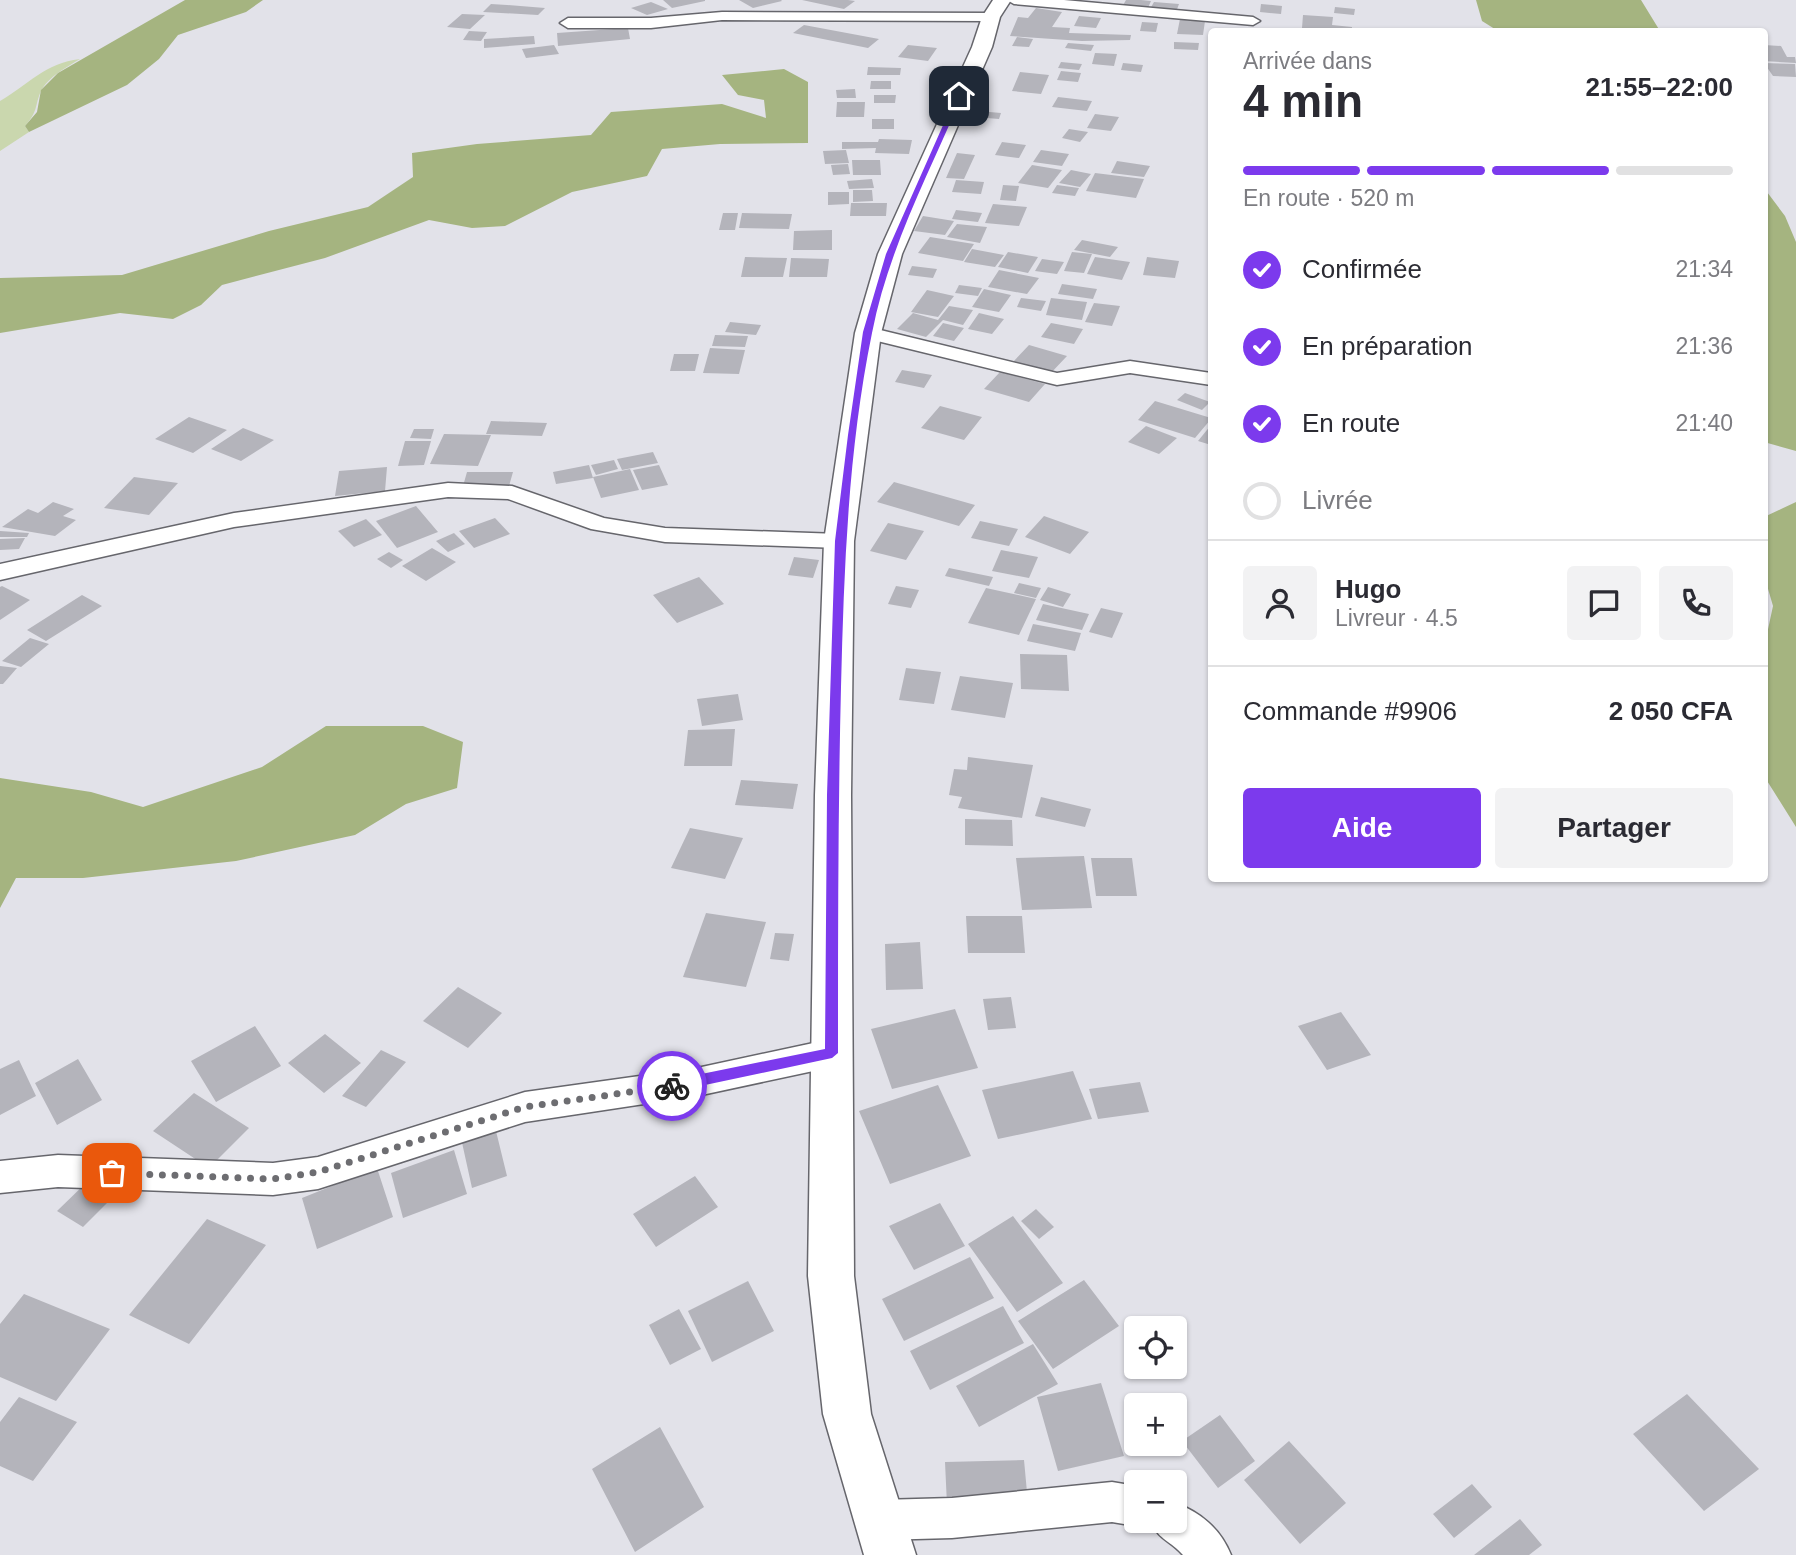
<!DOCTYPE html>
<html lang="fr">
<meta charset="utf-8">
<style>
:root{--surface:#fff;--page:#f2f2f3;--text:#2b2b33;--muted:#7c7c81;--line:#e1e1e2;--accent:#7c3aed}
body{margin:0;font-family:Arial,sans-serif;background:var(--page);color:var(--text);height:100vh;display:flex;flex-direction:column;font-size:26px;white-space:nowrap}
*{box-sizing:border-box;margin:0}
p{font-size:23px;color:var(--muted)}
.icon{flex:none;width:38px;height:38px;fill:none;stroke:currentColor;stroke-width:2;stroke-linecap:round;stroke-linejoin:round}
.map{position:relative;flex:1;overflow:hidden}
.panel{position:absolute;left:1208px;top:28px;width:560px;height:854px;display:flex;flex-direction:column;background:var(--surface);border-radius:7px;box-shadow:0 2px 5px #0004}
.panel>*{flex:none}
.fabs{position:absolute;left:1124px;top:1316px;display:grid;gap:14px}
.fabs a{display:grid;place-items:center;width:63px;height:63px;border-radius:7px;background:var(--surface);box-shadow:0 2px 5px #0004;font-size:35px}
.pin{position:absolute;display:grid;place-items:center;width:60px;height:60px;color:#fff;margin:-30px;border-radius:14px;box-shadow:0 4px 10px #0006}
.courier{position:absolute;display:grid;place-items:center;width:70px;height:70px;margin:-35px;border:5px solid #7c3aed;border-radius:50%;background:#fff;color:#222;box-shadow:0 2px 9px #0007}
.headline em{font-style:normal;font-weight:700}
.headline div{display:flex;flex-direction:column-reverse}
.headline{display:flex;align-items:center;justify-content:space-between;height:119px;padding:0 35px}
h1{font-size:46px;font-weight:700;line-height:52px}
.bar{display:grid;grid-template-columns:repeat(4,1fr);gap:10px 7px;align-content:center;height:84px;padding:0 35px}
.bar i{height:9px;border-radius:5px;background:var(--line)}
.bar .selected{background:var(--accent)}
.bar p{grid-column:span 4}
.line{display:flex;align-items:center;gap:18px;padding:0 35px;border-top:2px solid var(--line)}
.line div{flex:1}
.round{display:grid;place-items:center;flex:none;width:74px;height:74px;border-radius:7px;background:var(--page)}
ol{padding:0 35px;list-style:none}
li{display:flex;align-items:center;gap:21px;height:77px}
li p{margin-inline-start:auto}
li .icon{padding:7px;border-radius:50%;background:var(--accent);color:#fff;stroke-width:4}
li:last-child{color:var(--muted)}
li i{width:38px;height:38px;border:4px solid var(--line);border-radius:50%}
.action{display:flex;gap:14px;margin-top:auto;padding:14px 35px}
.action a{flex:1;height:80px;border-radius:7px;background:var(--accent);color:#fff;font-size:28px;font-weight:700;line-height:80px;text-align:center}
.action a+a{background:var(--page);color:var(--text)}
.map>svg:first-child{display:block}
</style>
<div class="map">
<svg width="1796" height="1555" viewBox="0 0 1796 1555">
<rect width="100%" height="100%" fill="#e2e2e9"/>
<path fill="#cad7ae" d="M80,59C67,67 48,77 41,91C34,107 39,110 25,126L29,132L0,151V101C28,85 45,63 80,59Z"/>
<path fill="#a5b480" d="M185,0H263L246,12L178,35L159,59L127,85L29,132L25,126L37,112L41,90L58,73Z
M1476,0H1641L1660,31H1498L1482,21Z
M784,69L808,82V143L720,144L662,149L647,176L572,192L505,226L472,228L429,220L325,258L222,285L201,305L173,319L120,313L0,333V278L122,275L269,231L368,207L413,177L412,153L477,144L591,135L611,112L722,104L766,118L764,100L738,95L722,75Z
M1764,188L1785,216L1796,242V451L1764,442Z
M1796,502V827L1764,776V648L1773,606L1764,575V517Z
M326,726H423L463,742L457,788L406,804L355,835L236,861L83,878H16L0,908V778L91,792L143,807L262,767Z"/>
<path fill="#b4b4bb" d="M663,0H705V1L672,8Z
M739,0H781L782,1L753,8Z
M802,0H848L855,1L844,9Z
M1126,0H1141L1151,1L1147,10L1122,7Z
M651,2L668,9L647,15L631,8Z
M1154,2L1179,4L1176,12L1150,9Z
M491,4L507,5L545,8L538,15L483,12Z
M1261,4L1282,6L1281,14L1260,12Z
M1335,7L1355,9L1354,15L1334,13Z
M1036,8L1062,12L1052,27L1070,28L1069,33L1131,35L1130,40L1082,41L1010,36L1018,17L1028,18Z
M462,14L485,15L470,29L447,27Z
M1303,15L1333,17L1332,25L1352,27V32L1302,28Z
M1079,16L1101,18L1096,28L1074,26Z
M1180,19L1205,21L1203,35L1177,34Z
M1142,22L1158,23L1156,32L1140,31Z
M804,25L879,39L868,48L793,33Z
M628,28L630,39L558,46L557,33Z
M469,31L487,32L481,41L463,40Z
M534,36L535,44L484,48V39Z
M1017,37L1033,39L1029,47L1012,46Z
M1174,42L1199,43L1198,50L1174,49Z
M1068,43L1094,45L1091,51L1065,48Z
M554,45L559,54L526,58L522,49Z
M908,45L937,48L928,61L898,57Z
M1764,45L1781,46L1787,57H1795L1796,63L1764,61Z
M1095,53L1117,54L1114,66L1092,64Z
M1061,62L1082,64L1079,70L1058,68Z
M1123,63L1143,65L1141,72L1121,70Z
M1764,63L1795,64L1796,77L1773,76Z
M868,67L901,68L900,75H867Z
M1061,71L1081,73L1078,82L1057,80Z
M1020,72L1049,75L1041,94L1012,91Z
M871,81H891V89H870Z
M855,89L856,98H837L836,90Z
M874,95H896L895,103H874Z
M1058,97L1092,101L1087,111L1052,107Z
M837,102H865L864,117H836Z
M978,111L1001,113L999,119L975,117Z
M1095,114L1119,117L1111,131L1087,128Z
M872,119H894V129H872Z
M1069,129L1088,132L1080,142L1062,138Z
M879,139L912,140L909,154L875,153L876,148L842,149V142H878Z
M1002,142L1026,145L1019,158L995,155Z
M846,150L849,163L825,164L823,151Z
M1041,150L1069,154L1062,166L1033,162Z
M957,153L975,155L964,179L946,178Z
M852,160H880L881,175H853Z
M1117,161L1150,166L1144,177L1111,173Z
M848,164L850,174L833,175L831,165Z
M1032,165L1062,170L1048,188L1018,183Z
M1071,170L1091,174L1080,187L1059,183Z
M1095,173L1144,179L1136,198L1086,191Z
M872,179L874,188L849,189L847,181Z
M956,180L984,182L981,194L952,192Z
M1003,185L1019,186L1016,201L1000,200Z
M1057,185L1079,188L1075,196L1052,193Z
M853,190H872L873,201L853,202Z
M828,192H849V204L828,205Z
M851,203H887L886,216H850Z
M993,204L1027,207L1019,226L985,223Z
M956,210L982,213L978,222L952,219Z
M723,213H738L735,230H719Z
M742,213L792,214L789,229L739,228Z
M923,216L954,221L945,235L914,231Z
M957,224L987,227L980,243L947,237Z
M832,230V250H793L794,231Z
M930,237L974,244L963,261L918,253Z
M1082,240L1118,247L1110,257L1074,250Z
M972,249L1004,255L995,267L964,262Z
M1008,252L1038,257L1028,273L998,267Z
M1072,252L1092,254L1084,273L1064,271Z
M745,257L787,258L783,277H741Z
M1095,257L1130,262L1122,280L1087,274Z
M1147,257L1179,261L1175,278L1143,275Z
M791,258L829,259L827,277H789Z
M1042,259L1064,262L1057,274L1035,271Z
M912,266L937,269L933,278L908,275Z
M999,270L1039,278L1027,294L988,287Z
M1062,284L1097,289L1093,299L1058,294Z
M959,285L982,288L978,296L955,293Z
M984,289L1011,295L999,312L972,307Z
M927,290L954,296L938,317L911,312Z
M1021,298L1046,301L1041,311L1017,307Z
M1051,298L1087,302L1082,320L1046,315Z
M1094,303L1120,306L1112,326L1085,322Z
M949,306L973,310L963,325L943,320L926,337L897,329L913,313L938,320Z
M979,313L1004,319L992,334L968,329Z
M730,322L761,325L756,335L725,332Z
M943,323L964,328L954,341L933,336Z
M1051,323L1083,329L1074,344L1041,337Z
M715,335L748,336L745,347L712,346Z
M1029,345L1067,356L1050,374L1012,363Z
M710,348L745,350L739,374L703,373Z
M674,354H699L695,371H670Z
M902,370L932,375L924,388L895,382Z
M1000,372L1045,384L1029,402L984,389Z
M1185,393L1210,402L1202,410L1177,400Z
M1155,401L1211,418V419L1195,438L1138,420Z
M940,406L982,417L964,440L921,428Z
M189,417L227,430L193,453L155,439Z
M491,421L547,423L542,436L486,434Z
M1211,425V445L1198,441Z
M1146,426L1177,438L1159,454L1128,442Z
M243,428L274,440L241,461L211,449Z
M414,429H434L431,439L410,438Z
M444,434L491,435L478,466L430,464Z
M405,441H431L424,465L398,466Z
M653,452L658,463L622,470L617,459Z
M614,460L618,469L596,475L591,465Z
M589,465L593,478L556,484L553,472Z
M659,465L668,485L642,490L633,470Z
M387,467L385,491L335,496L339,471Z
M630,469L639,490L601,498L593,477Z
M467,472H513L509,486H463Z
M134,477L178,483L149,515L104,508Z
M894,482L975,505L959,526L877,502Z
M53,502L74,509L63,516L76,520L55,536L2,527L28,509L38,513Z
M416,506L438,532L397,548L376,521Z
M1044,516L1089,532L1070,554L1025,537Z
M495,518L510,534L474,548L459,531Z
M366,519L382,535L354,547L338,531Z
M980,521L1018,529L1009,546L971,538Z
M888,523L924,531L906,560L870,551Z
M0,531L29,533L27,537H0Z
M454,533L465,544L448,552L436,541Z
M25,538L19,549L0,550V539Z
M432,548L456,562L426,581L402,566Z
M1001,550L1038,557L1029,578L992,571Z
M389,552L403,560L391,568L377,559Z
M794,557L819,560L813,578L788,575Z
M949,568L993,577L989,586L945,576Z
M699,577L724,604L677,623L653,595Z
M1019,583L1041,588L1036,598L1014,593Z
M2,586L30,600L0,620V587Z
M896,586L919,590L911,608L888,604Z
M1048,587L1071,594L1063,607L1040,600Z
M986,588L1036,599L1019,635L968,623Z
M82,595L102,606L46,641L27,630Z
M1043,604L1089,614L1082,630L1036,620Z
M1101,608L1123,613L1112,638L1089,632Z
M1033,624L1081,633L1075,651L1027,641Z
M30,638L49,644L21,667L2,661Z
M1020,654L1067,655L1069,691L1021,689Z
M0,666L17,668L3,684H0Z
M906,668L941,672L934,704L899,700Z
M960,676L1013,683L1005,718L951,710Z
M738,694L743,720L702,726L697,699Z
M735,729L732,766H684L688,730Z
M968,757L1033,765L1022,818L958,808L962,797L949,795L954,769L967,770Z
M741,780L798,784L793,809L735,805Z
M1041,797L1091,809L1085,827L1035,816Z
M965,819L1012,820L1013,846L965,845Z
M690,828L743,838L725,879L671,868Z
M1084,856L1092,908L1022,910L1016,858Z
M1091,858H1132L1137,896H1096Z
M706,913L766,922L746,987L683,977Z
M966,916H1022L1025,953H968Z
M775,933L794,934L789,961L770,959Z
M920,942L923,989L886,990L885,944Z
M458,987L502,1013L468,1048L423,1021Z
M1011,997L1016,1028L988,1030L983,999Z
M955,1009L978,1068L892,1089L871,1029Z
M1341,1012L1371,1055L1327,1070L1298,1026Z
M255,1026L281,1066L216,1102L191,1061Z
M325,1034L361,1063L324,1093L288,1063Z
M381,1050L406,1062L366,1107L342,1096Z
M78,1059L102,1100L57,1125L35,1083Z
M19,1060L36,1096L0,1115V1069Z
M1073,1071L1092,1119L998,1139L982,1090Z
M1140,1082L1149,1112L1098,1119L1089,1089Z
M938,1085L971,1156L890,1184L859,1111Z
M194,1093L249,1128L209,1168L153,1131Z
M495,1127L507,1176L472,1188L461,1138Z
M454,1150L467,1194L403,1218L391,1173Z
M377,1168L393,1217L317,1249L302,1198Z
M695,1176L718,1207L656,1247L633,1214Z
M89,1180L114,1196L83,1227L57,1211Z
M940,1203L965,1246L914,1270L889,1226Z
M1036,1209L1054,1227L1039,1239L1021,1221Z
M1013,1216L1063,1283L1017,1312L968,1244Z
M207,1219L266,1245L189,1344L129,1315Z
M970,1257L994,1298L904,1341L882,1299Z
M1084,1280L1119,1326L1053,1369L1018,1321Z
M748,1281L774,1331L712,1362L688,1311Z
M24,1294L110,1329L56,1401L0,1377V1324Z
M1003,1306L1024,1343L930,1390L910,1351Z
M679,1309L701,1349L670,1365L649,1325Z
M1033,1344L1058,1384L979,1427L956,1386Z
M1101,1383L1124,1456L1058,1471L1037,1397Z
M1687,1394L1759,1469L1704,1511L1633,1434Z
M19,1397L77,1422L33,1481L0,1466V1422Z
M1220,1415L1255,1461L1218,1488L1182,1441Z
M660,1427L704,1507L635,1552L592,1469Z
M1289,1441L1346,1503L1300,1544L1244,1480Z
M1024,1460L1028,1503L947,1505L945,1462Z
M1472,1484L1492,1507L1454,1538L1433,1514Z
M1520,1519L1542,1545L1529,1555H1474Z"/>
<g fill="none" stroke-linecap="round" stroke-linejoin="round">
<g stroke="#66666c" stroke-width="3">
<path id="minor" d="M1007,0H1064L1253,17L1260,21L1253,25L1014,4Z
M722,12L991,13L998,17L991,21L722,20L651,28H568L560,23L568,18H651Z
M868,327L1057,373L1130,361L1211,373V385L1130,373L1057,385L861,337L858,333L861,329Z
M448,483L512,486L604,518L665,528L839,534L847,536L851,541L847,546L839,548L665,542L591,529L508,499L448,497L234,527L0,580V564L234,513Z
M832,1039L844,1043L848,1053L844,1063L832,1067L697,1096L525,1122L318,1189L273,1195L58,1187L0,1193V1161L58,1155L273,1163L318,1157L525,1092L697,1068Z
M1112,1482L1136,1486V1521H1149L1136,1526L1112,1522L952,1538L880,1540L866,1534L860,1520L866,1506L880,1500L952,1498Z
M1174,1502C1201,1513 1220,1528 1231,1555H1183C1170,1540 1158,1540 1151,1521H1174Z"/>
</g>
<g stroke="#66666c" stroke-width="3">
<path id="tertiary" d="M993,0H1011L1000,17L992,47L902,254L881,333L854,541L851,795L854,1276L871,1414L916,1555H864L823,1414L808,1276L815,795L824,541L855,333L878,254L972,47L982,17Z"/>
</g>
<use href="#minor" fill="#fff" fill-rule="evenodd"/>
<use href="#tertiary" fill="#fff" fill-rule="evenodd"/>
</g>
<path fill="#7c3aed" d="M959,94L962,96C929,173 888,250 872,333C848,450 844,569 841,687C838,809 838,931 838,1053L832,1058L672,1092L665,1086L672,1080L825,1049L827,795L835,541L848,435L863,332L886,254L956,96Z"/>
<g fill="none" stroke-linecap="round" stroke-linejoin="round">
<path stroke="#6d6d71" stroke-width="7" stroke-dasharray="0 12.6" d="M112,1173L273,1179L318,1172L525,1107L672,1086"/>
</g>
</svg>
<div class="fabs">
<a><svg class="icon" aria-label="locate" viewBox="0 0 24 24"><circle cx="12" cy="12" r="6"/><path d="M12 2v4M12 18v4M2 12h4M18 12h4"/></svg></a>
<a>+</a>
<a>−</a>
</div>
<div class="pin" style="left:112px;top:1173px;background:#ea580c"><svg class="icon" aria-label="bag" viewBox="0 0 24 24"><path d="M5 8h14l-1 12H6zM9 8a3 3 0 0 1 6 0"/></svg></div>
<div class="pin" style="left:959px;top:96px;background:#1f2937"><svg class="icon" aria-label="home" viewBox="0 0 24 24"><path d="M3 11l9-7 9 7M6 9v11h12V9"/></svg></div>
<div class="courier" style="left:672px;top:1086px"><svg class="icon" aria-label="bike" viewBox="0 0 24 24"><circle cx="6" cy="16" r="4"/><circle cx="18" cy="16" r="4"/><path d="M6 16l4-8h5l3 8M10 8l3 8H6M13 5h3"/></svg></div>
<section class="panel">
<div class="headline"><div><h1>4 min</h1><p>Arrivée dans</p></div><em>21:55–22:00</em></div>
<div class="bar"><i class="selected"></i><i class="selected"></i><i class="selected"></i><i></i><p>En route · 520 m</p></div>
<ol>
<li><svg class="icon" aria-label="check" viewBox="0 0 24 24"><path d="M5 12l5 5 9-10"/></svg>Confirmée<p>21:34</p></li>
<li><svg class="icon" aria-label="check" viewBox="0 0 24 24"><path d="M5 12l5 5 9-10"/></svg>En préparation<p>21:36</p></li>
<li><svg class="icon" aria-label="check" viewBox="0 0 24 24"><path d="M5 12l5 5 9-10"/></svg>En route<p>21:40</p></li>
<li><i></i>Livrée</li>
</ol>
<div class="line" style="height:126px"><a class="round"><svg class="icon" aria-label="person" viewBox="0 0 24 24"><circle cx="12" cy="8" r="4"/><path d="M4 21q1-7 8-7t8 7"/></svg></a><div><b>Hugo</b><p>Livreur · 4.5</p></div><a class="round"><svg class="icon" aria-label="chat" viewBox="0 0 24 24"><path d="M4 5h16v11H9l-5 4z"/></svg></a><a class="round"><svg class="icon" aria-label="phone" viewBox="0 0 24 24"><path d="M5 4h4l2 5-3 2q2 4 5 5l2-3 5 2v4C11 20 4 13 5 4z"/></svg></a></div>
<div class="line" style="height:91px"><div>Commande #9906</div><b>2 050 CFA</b></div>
<div class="action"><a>Aide</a><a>Partager</a></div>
</section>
</div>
